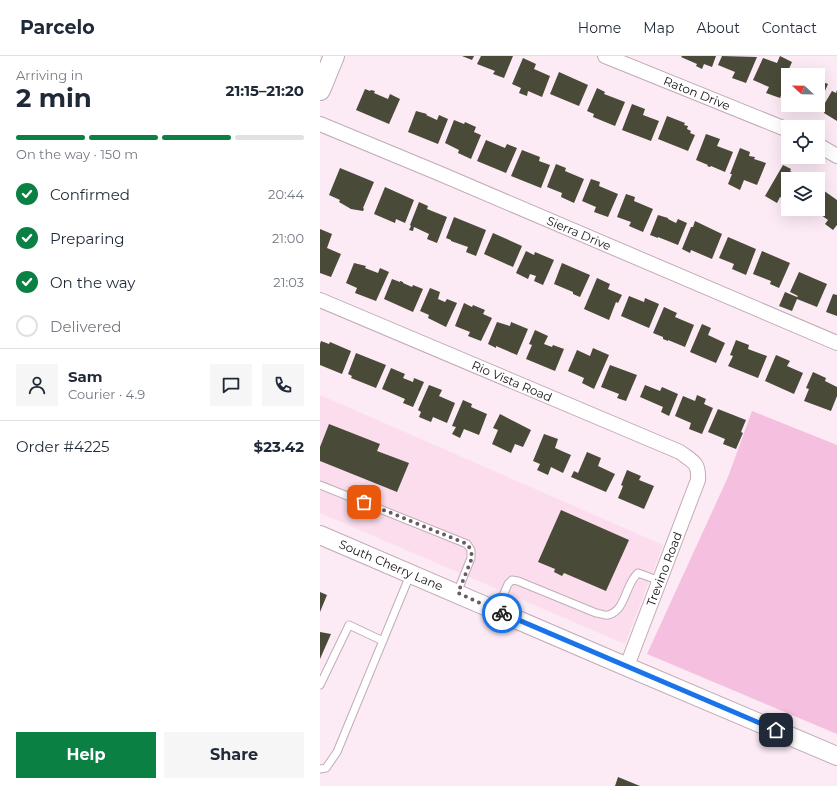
<!DOCTYPE html>
<meta charset="utf-8">
<style>
:root{--surface:#fff;--page:#f6f6f7;--text:#1f2937;--muted:#747a83;--line:#e0e1e3;--accent:#0b8043}
body{margin:0;font-family:Montserrat,sans-serif;background:var(--page);color:var(--text);height:100vh;display:flex;flex-direction:column;font-size:15px;white-space:nowrap}
*{box-sizing:border-box;margin:0}
p{font-size:13px;color:var(--muted)}
.icon{flex:none;width:22px;height:22px;fill:none;stroke:currentColor;stroke-width:2;stroke-linecap:round;stroke-linejoin:round}
.map{position:relative;flex:1;overflow:hidden}
.drawer{display:flex;flex-direction:column;background:var(--surface);width:320px}
.drawer>*{flex:none}
.needle{width:26px;rotate:292deg}
.fabs{position:absolute;left:461px;top:12px;display:grid;gap:8px}
.fabs a{display:grid;place-items:center;width:44px;height:44px;border-radius:0px;background:var(--surface);box-shadow:0 4px 16px #0002;font-size:20px}
.pin{position:absolute;display:grid;place-items:center;width:34px;height:34px;color:#fff;margin:-17px;border-radius:8px;box-shadow:0 2px 6px #0006}
.courier{position:absolute;display:grid;place-items:center;width:40px;height:40px;margin:-20px;border:3px solid #1a73e8;border-radius:50%;background:#fff;color:#222;box-shadow:0 1px 5px #0007}
.summary em{font-style:normal;font-weight:700}
.summary div{display:flex;flex-direction:column-reverse}
.summary{display:flex;align-items:center;justify-content:space-between;height:68px;padding:0 16px}
h1{font-size:26px;font-weight:700;line-height:30px}
.bar{display:grid;grid-template-columns:repeat(4,1fr);gap:6px 4px;align-content:center;height:48px;padding:0 16px}
.bar i{height:5px;border-radius:3px;background:var(--line)}
.bar .current{background:var(--accent)}
.bar p{grid-column:span 4}
.line{display:flex;align-items:center;gap:10px;padding:0 16px;border-top:1px solid var(--line)}
.line div{flex:1}
.round{display:grid;place-items:center;flex:none;width:42px;height:42px;border-radius:0px;background:var(--page)}
ol{padding:0 16px;list-style:none}
li{display:flex;align-items:center;gap:12px;height:44px}
li p{margin-inline-start:auto}
li .icon{padding:4px;border-radius:50%;background:var(--accent);color:#fff;stroke-width:4}
li:last-child{color:var(--muted)}
li i{width:22px;height:22px;border:2px solid var(--line);border-radius:50%}
.cta{display:flex;gap:8px;margin-top:auto;padding:8px 16px}
.cta a{flex:1;height:46px;border-radius:0px;background:var(--accent);color:#fff;font-size:16px;font-weight:700;line-height:46px;text-align:center}
.cta a+a{background:var(--page);color:var(--text)}
header{display:flex;align-items:center;gap:24px;box-sizing:border-box;height:56px;padding:0 20px;background:var(--surface);border-bottom:1px solid var(--line)}
header strong{font-size:19px}
nav{display:flex;gap:22px;margin-inline-start:auto;font-size:14px}
main{display:flex;flex:1;min-height:0}
.map>svg:first-child{display:block}
</style>
<header>
<strong>Parcelo</strong>
<nav><a>Home</a><a>Map</a><a>About</a><a>Contact</a></nav>
</header>
<main>
<section class="drawer">
<div class="summary"><div><h1>2 min</h1><p>Arriving in</p></div><em>21:15–21:20</em></div>
<div class="bar"><i class="current"></i><i class="current"></i><i class="current"></i><i></i><p>On the way · 150 m</p></div>
<ol>
<li><svg class="icon" aria-label="check" viewBox="0 0 24 24"><path d="M5 12l5 5 9-10"/></svg>Confirmed<p>20:44</p></li>
<li><svg class="icon" aria-label="check" viewBox="0 0 24 24"><path d="M5 12l5 5 9-10"/></svg>Preparing<p>21:00</p></li>
<li><svg class="icon" aria-label="check" viewBox="0 0 24 24"><path d="M5 12l5 5 9-10"/></svg>On the way<p>21:03</p></li>
<li><i></i>Delivered</li>
</ol>
<div class="line" style="height:72px"><a class="round"><svg class="icon" aria-label="person" viewBox="0 0 24 24"><circle cx="12" cy="8" r="4"/><path d="M4 21q1-7 8-7t8 7"/></svg></a><div><b>Sam</b><p>Courier · 4.9</p></div><a class="round"><svg class="icon" aria-label="chat" viewBox="0 0 24 24"><path d="M4 5h16v11H9l-5 4z"/></svg></a><a class="round"><svg class="icon" aria-label="phone" viewBox="0 0 24 24"><path d="M5 4h4l2 5-3 2q2 4 5 5l2-3 5 2v4C11 20 4 13 5 4z"/></svg></a></div>
<div class="line" style="height:52px"><div>Order #4225</div><b>$23.42</b></div>
<div class="cta"><a>Help</a><a>Share</a></div>
</section>
<div class="map">
<svg width="517" height="730" viewBox="0 0 517 730">
<rect width="100%" height="100%" fill="#fceaf4"/>
<path fill="#fbddee" d="M0,339L343,489L305,588L0,457Z"/>
<path fill="#f5c0df" d="M432,355L517,389V678L327,598L408,421Z"/>
<path fill="#4a4a38" d="M142,0H154L152,4Z
M161,0H193L184,22L173,18L175,15L157,8Z
M362,0H396L392,11L384,8L382,13L376,10L377,8L361,1Z
M402,0L437,1L426,27L412,22L415,16L398,9Z
M460,0L472,6L464,24L467,25L460,42L446,37L449,31L433,24L443,2L457,7Z
M203,2L216,8L214,13L230,20L222,41L208,35L207,40L199,37L201,32L192,28Z
M239,16L268,29L259,50L230,38Z
M498,24L508,28L500,46L501,47L497,56L486,51L487,49H498Z
M277,32L285,36L284,38L305,46L295,70L273,61L274,58L267,55Z
M45,33L50,35L51,34L55,35L54,37L68,43L70,38L80,43L69,68L36,54Z
M517,34V65L504,57L505,54L502,52L512,35L516,37Z
M312,48L325,53L323,59L339,65L331,85L302,74Z
M96,55L107,58L106,59L117,64L119,59L128,63L118,88L88,76Z
M347,60L365,67L364,69L368,70L367,73L371,75L370,77L375,79L368,95L338,83Z
M134,64L144,68L145,66L156,71L154,76L161,79L151,103L138,97L139,94L125,87Z
M386,78L400,83L397,90L413,96L405,116L391,110L390,111L387,110L388,109L376,104Z
M166,84L185,92L187,88L197,92L186,117L157,105Z
M420,92L430,96L429,100L435,101L434,103L446,107L437,129L424,124L420,134L408,128L412,118H410Z
M202,94L220,101L219,105L230,109L221,132L191,120Z
M236,108L246,112L245,115L264,123L254,147L241,141L242,137L227,131Z
M463,109L471,113L470,115L485,123H468V145L460,141L457,147L445,140Z
M20,112L54,126L43,152L44,153L43,155L31,153L19,146L20,144L9,139Z
M271,123L280,126L279,130L298,138L288,161L274,156L276,151L262,145Z
M65,131L94,144L85,167L76,163L75,167L54,158Z
M500,132L517,144V169L513,174L505,168L508,164L493,153L492,156L488,153H498V135Z
M306,138L315,141L314,145L333,153L323,176L309,170L311,166L297,161Z
M99,146L108,150L107,153L127,161L117,187L107,183L109,178L94,171L93,175L89,174L91,170L90,169Z
M338,159L348,162V163L356,167L358,163L367,167L358,189L338,181V182L330,179Z
M134,161L166,174L156,200L146,196L148,191L131,185V184L126,182Z
M375,165L402,178L392,203L371,194L370,197L362,193L371,171H373Z
M0,173L12,178L7,192L21,198L11,221L0,217Z
M173,177L202,190L193,211L164,198Z
M408,181L436,193L426,219L412,213L414,208L399,202Z
M206,195L214,199L215,196L234,204L223,229L214,225L216,220L210,218L208,223L196,217Z
M442,195L470,207L459,232L450,228L451,225L433,218Z
M34,207L46,210L45,212L58,217L60,212L69,216L56,245L35,237L37,232L26,227Z
M242,207L270,219L260,241L253,238V236L234,228Z
M479,216L507,228L497,251L477,243L472,255L459,250L465,236L477,241L478,240L470,236Z
M277,222L290,228L288,233L302,239L298,247L296,246L289,264L264,253Z
M72,223L80,226V225L83,226V227L92,231L93,229L103,233L93,256L64,243Z
M110,232L120,236L118,243L125,246L127,243L137,247L126,271L108,262L109,259L100,255Z
M513,238L517,239V260L506,256Z
M309,240L324,246L325,242L339,248L329,272L301,260Z
M144,247L152,251L153,249L165,254L163,258L172,262L161,285L148,280L150,276L135,270Z
M344,251L357,257L355,261L374,269L365,291L348,284V285L343,283V281L333,277Z
M177,266L190,270L191,266L208,273L197,299L176,290V292L168,288Z
M382,268L391,272L388,279L405,287L396,307L370,296Z
M215,274L228,280L224,288L232,291L233,289L244,293L235,315L206,303L212,289L209,288Z
M416,284L429,289L428,293L447,300L438,322L408,310L413,300L410,299Z
M1,285L9,288L10,286L31,295L22,318L0,309V288Z
M273,292L289,299L274,333L262,327L264,322L248,315L257,294L270,300Z
M36,297L66,309L56,332L31,322L32,320L28,318Z
M456,299L470,305L467,310L483,317L474,338L445,325Z
M290,309L317,319L306,345L297,342L299,338L281,331Z
M71,312L85,318L83,322L93,326L94,322L104,326L93,351L83,347L85,343L62,333Z
M493,316L506,322L505,325L517,331V340L511,355L484,345L489,333L486,332Z
M109,329L122,334L119,340L135,347L127,367L113,361L111,366L99,361L101,356L98,354Z
M325,329L340,335L342,331L358,338L349,360L341,356L343,351L320,341Z
M377,339L386,343L384,348L393,352L382,378L369,373L371,367L355,360L363,340L375,345Z
M143,344L152,348L151,351L167,358L159,379L144,373L140,382L132,378L136,371L132,370Z
M398,353L426,364L421,376L423,377L416,393L403,388L405,383L388,376Z
M180,358L211,374L203,391L195,388L191,397L172,388L178,374L173,372Z
M9,368L60,388L57,395L89,407L77,436L0,405V391Z
M224,378L238,383L235,392L251,399L243,417L231,411L228,419L217,414L220,408L213,405Z
M267,396L281,402L278,410L295,418L286,436L251,421L254,415L258,417Z
M307,414L321,420L319,424L334,430L324,453L298,442L303,430L301,429Z
M241,454L309,484L286,535L244,517L242,520L234,516L235,513L218,506Z
M0,536L7,539L0,556Z
M0,576L11,578L0,603Z
M298,721L320,730H295Z"/>
<g fill="none" stroke-linecap="round" stroke-linejoin="round">
<g stroke="#c1acb8" stroke-width="9">
<path id="service" d="M0,429L147,488L151,494V502L137,537
M177,554L188,528L192,524L198,525L276,557C279,557 285,560 288,559C306,555 305,528 318,517L340,525
M0,629L29,569L63,585
M0,713L6,712L17,696L90,519"/>
</g>
<g stroke="#c1acb8" stroke-width="16">
<path id="minor" d="M285,0L468,74
M0,68L116,116L517,287
M498,89L517,100
M0,244L360,396C373,406 379,406 378,424L310,602L305,610"/>
</g>
<g stroke="#c1acb8" stroke-width="20">
<path id="tertiary" d="M0,479L305,610L517,700"/>
</g>
<g stroke="#c1acb8" stroke-width="22">
<path id="secondary" d="M0,34L14,0"/>
</g>
<use href="#service" stroke="#fff" stroke-width="7"/>
<use href="#minor" stroke="#fff" stroke-width="14"/>
<use href="#tertiary" stroke="#fff" stroke-width="18"/>
<use href="#secondary" stroke="#fff" stroke-width="20"/>
</g>
<g fill="none" stroke-linecap="round" stroke-linejoin="round">
<path stroke="#665c62" stroke-width="4" stroke-dasharray="0 7.2" d="M44,446L147,488L151,494L152,502L138,537L182,557"/>
<path stroke="#1a73e8" stroke-width="5" d="M182,557L456,674"/>
</g>
<g text-anchor="middle" dominant-baseline="central" stroke-width="4" stroke-linejoin="round" paint-order="stroke">
<g font-size="12" fill="#160f13" stroke="#fff">
<text transform="translate(377 37) rotate(22)">Raton Drive</text>
<text transform="translate(259 177) rotate(23)">Sierra Drive</text>
<text transform="translate(192 325) rotate(23)">Rio Vista Road</text>
<text transform="translate(71 509) rotate(23)">South Cherry Lane</text>
<text transform="translate(344 513) rotate(-69)">Trevino Road</text>
</g>
</g>
</svg>
<div class="fabs">
<a><svg class="needle" viewBox="-14 -14 28 28"><path d="M0-13l5 13h-10z" fill="#e53935"/><path d="M0 13l5-13h-10z" fill="#747a83"/></svg></a>
<a><svg class="icon" aria-label="locate" viewBox="0 0 24 24"><circle cx="12" cy="12" r="6"/><path d="M12 2v4M12 18v4M2 12h4M18 12h4"/></svg></a>
<a><svg class="icon" aria-label="layers" viewBox="0 0 24 24"><path d="M12 4l9 5-9 5-9-5zM3 14l9 5 9-5"/></svg></a>
</div>
<div class="pin" style="left:44px;top:446px;background:#ea580c"><svg class="icon" aria-label="bag" viewBox="0 0 24 24"><path d="M5 8h14l-1 12H6zM9 8a3 3 0 0 1 6 0"/></svg></div>
<div class="pin" style="left:456px;top:674px;background:#1f2937"><svg class="icon" aria-label="home" viewBox="0 0 24 24"><path d="M3 11l9-7 9 7M6 9v11h12V9"/></svg></div>
<div class="courier" style="left:182px;top:557px"><svg class="icon" aria-label="bike" viewBox="0 0 24 24"><circle cx="6" cy="16" r="4"/><circle cx="18" cy="16" r="4"/><path d="M6 16l4-8h5l3 8M10 8l3 8H6M13 5h3"/></svg></div>
</div>
</main>
